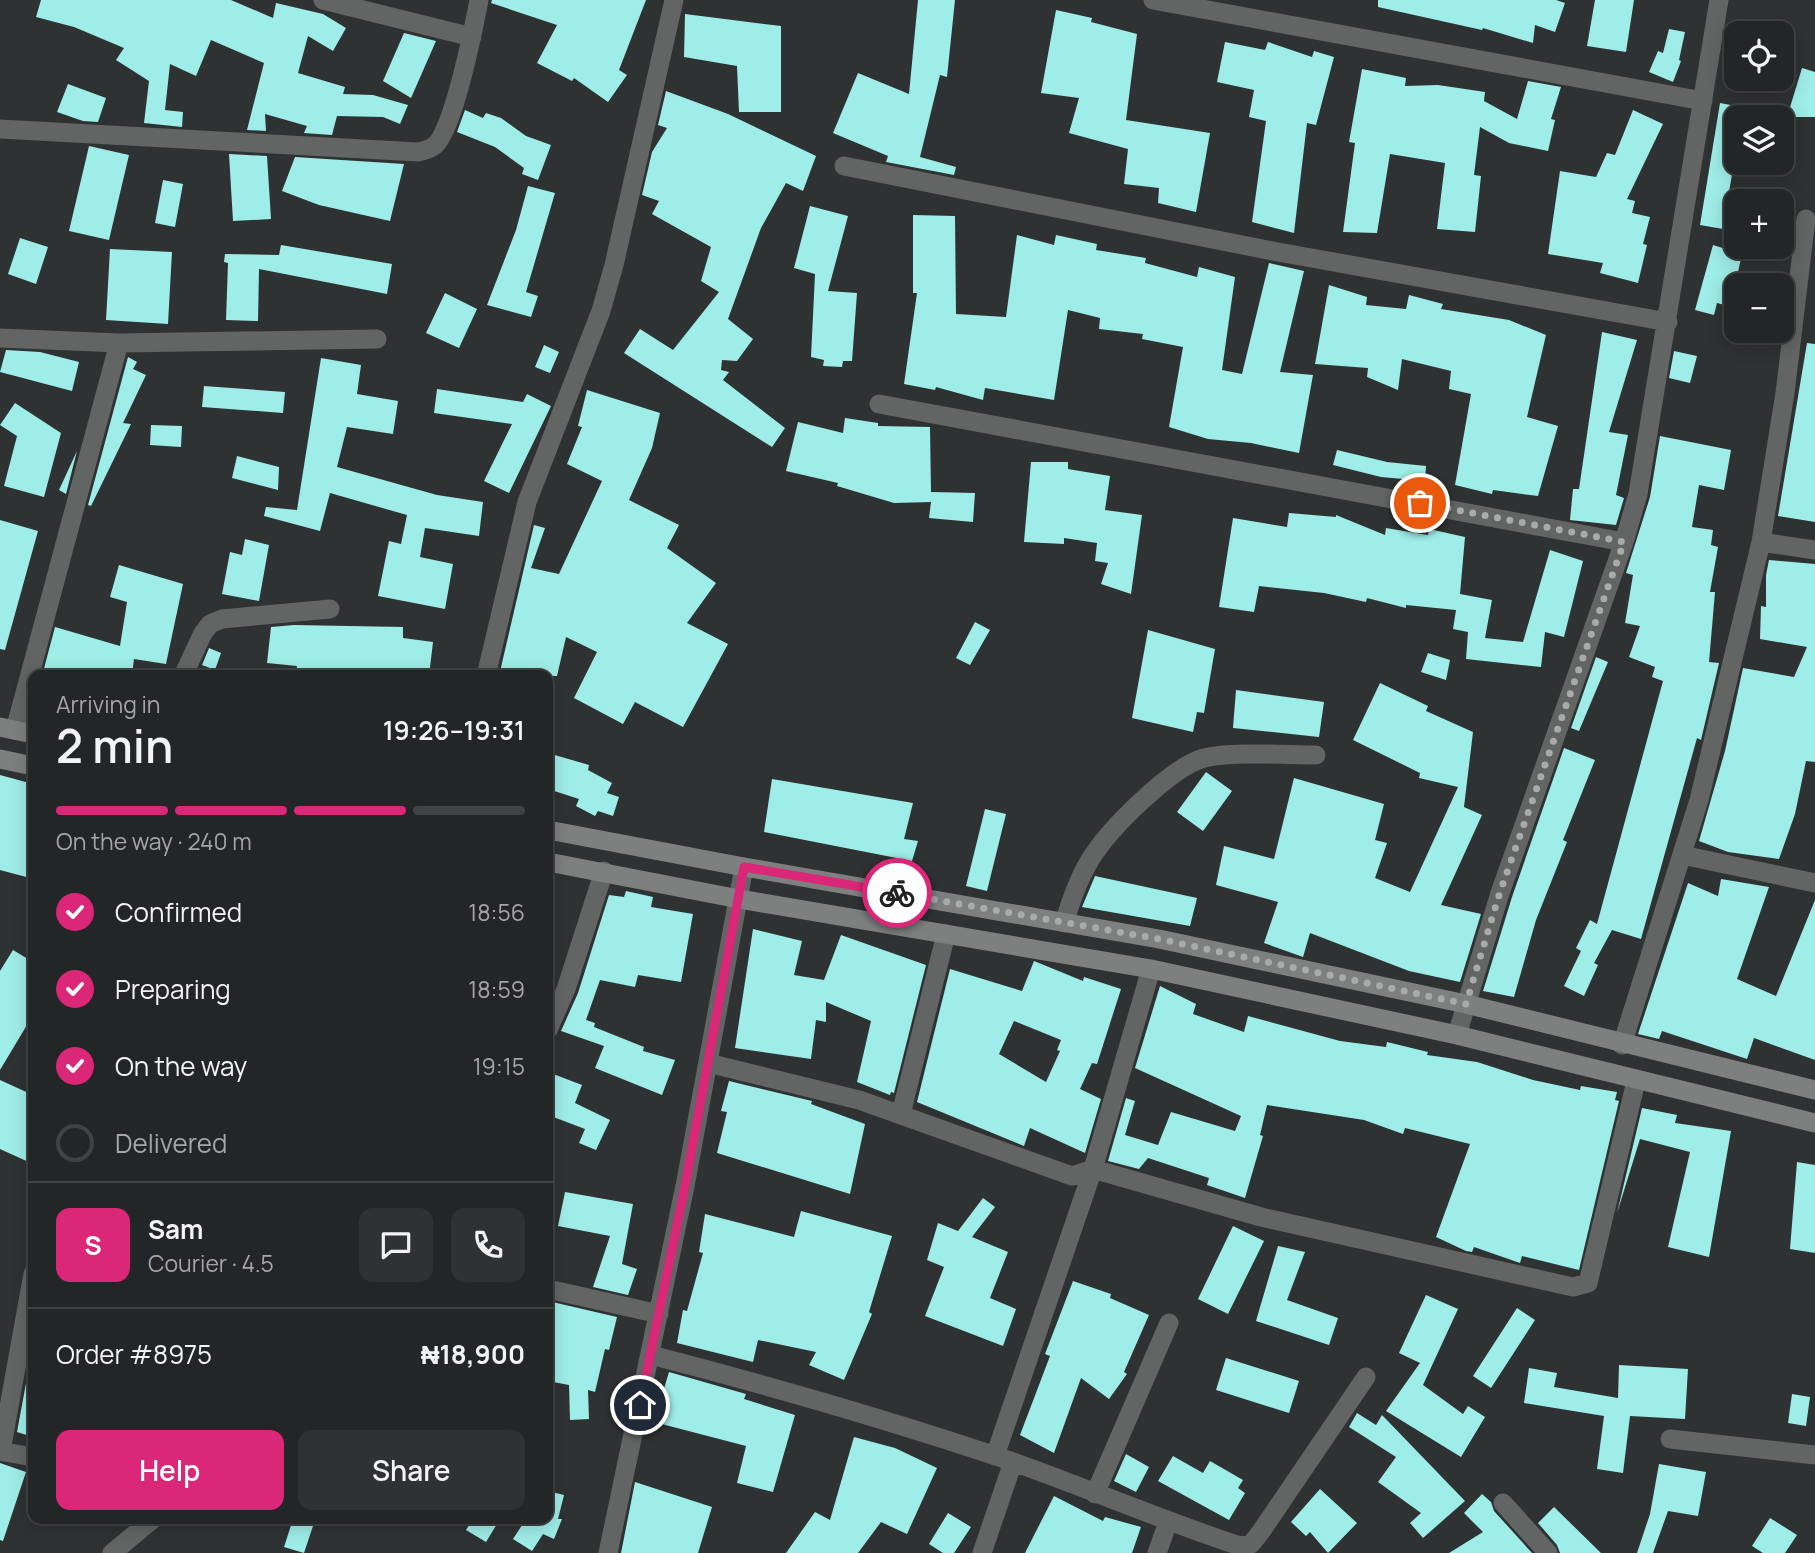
<!DOCTYPE html>
<meta charset="utf-8">
<style>
:root{--surface:#232626;--page:#2f3232;--text:#f1f3f6;--muted:#a3a5a7;--line:#404343;--accent:#db2777}
body{margin:0;font-family:Manrope,sans-serif;background:var(--page);color:var(--text);height:100vh;display:flex;flex-direction:column;font-size:26px;white-space:nowrap}
*{box-sizing:border-box;margin:0}
p{font-size:23px;color:var(--muted)}
.icon{flex:none;width:38px;height:38px;fill:none;stroke:currentColor;stroke-width:2;stroke-linecap:round;stroke-linejoin:round}
.map{position:relative;flex:1;overflow:hidden}
.sheet{position:absolute;left:28px;top:670px;width:525px;height:854px;display:flex;flex-direction:column;background:var(--surface);border-radius:14px;box-shadow:0 4px 18px #0003,0 0 0 2px var(--line)}
.sheet>*{flex:none}
.fabs{position:absolute;left:1724px;top:21px;display:grid;gap:14px}
.fabs a{display:grid;place-items:center;width:70px;height:70px;border-radius:14px;background:var(--surface);box-shadow:0 4px 18px #0003,0 0 0 2px var(--line);font-size:35px}
.pin{position:absolute;display:grid;place-items:center;width:60px;height:60px;color:#fff;margin:-30px;border:4px solid #fff;border-radius:50%;box-shadow:0 2px 7px #0007}
.courier{position:absolute;display:grid;place-items:center;width:70px;height:70px;margin:-35px;border:5px solid #db2777;border-radius:50%;background:#fff;color:#222;box-shadow:0 2px 9px #0007}
.overview em{font-style:normal;font-weight:600}
.overview div{display:flex;flex-direction:column-reverse}
.overview{display:flex;align-items:center;justify-content:space-between;height:119px;padding:0 28px}
h1{font-size:46px;font-weight:600;line-height:52px}
.bar{display:grid;grid-template-columns:repeat(4,1fr);gap:10px 7px;align-content:center;height:84px;padding:0 28px}
.bar i{height:9px;border-radius:5px;background:var(--line)}
.bar .selected{background:var(--accent)}
.bar p{grid-column:span 4}
.line{display:flex;align-items:center;gap:18px;padding:0 28px;border-top:2px solid var(--line)}
.line div{flex:1}
.round{display:grid;place-items:center;flex:none;width:74px;height:74px;border-radius:14px;background:var(--page)}
ol{padding:0 28px;list-style:none}
li{display:flex;align-items:center;gap:21px;height:77px}
li p{margin-inline-start:auto}
li .icon{padding:7px;border-radius:50%;background:var(--accent);color:#fff;stroke-width:4}
li:last-child{color:var(--muted)}
li i{width:38px;height:38px;border:4px solid var(--line);border-radius:50%}
.button{display:flex;gap:14px;margin-top:auto;padding:14px 28px}
.button a{flex:1;height:80px;border-radius:14px;background:var(--accent);color:#fff;font-size:28px;font-weight:600;line-height:80px;text-align:center}
.button a+a{background:var(--page);color:var(--text)}
.map>svg:first-child{display:block}
</style>
<div class="map">
<svg width="1815" height="1553" viewBox="0 0 1815 1553">
<rect width="100%" height="100%" fill="#2f3232"/>
<path fill="#9fede8" fill-rule="evenodd" d="M41,0H231L273,18L276,3L323,14L346,28L333,51L308,36L298,73L345,87L343,94L373,95L408,105L400,124L383,117L337,116L332,135L304,133L307,126L265,114L266,131L247,130L264,63L211,40L196,76L170,64L165,110L183,112L182,127L144,123L149,81L116,60L124,48L74,27L36,17Z
M492,0H646L619,70L627,75L608,102L574,78L572,81L537,63L557,25L491,3Z
M918,0H955L947,77L940,75L920,157L956,167L954,175L886,162L888,156L833,133L858,73L909,94Z
M1378,0H1556L1565,3L1555,32L1535,25L1533,43L1483,28L1482,30L1378,7Z
M1595,0H1634L1626,52L1587,46Z
M1056,10L1092,18L1091,22L1137,34L1126,120L1210,133L1196,212L1158,203L1159,188L1124,184L1128,149L1069,133L1079,98L1041,93Z
M685,14L781,26V112H739L737,66L684,57Z
M1669,29L1685,32L1679,60L1681,61L1673,82L1649,72L1658,51L1663,53Z
M404,33L436,41L411,98L383,81Z
M1225,42L1265,50L1268,42L1312,57L1314,51L1334,57L1316,125L1307,123L1294,233L1252,222L1266,121L1249,117L1254,90L1217,82Z
M1802,68L1815,72V117H1787Z
M1362,69L1406,78L1405,86L1438,85L1485,92L1484,101L1517,119L1528,81L1561,87L1551,119L1555,120L1548,151L1509,143L1480,127L1474,175L1481,176L1475,232L1437,229L1445,163L1390,154L1377,233L1343,232L1355,143L1349,142Z
M68,84L106,98L98,122L83,121L57,112Z
M666,91L728,114L816,156L803,191L786,183L761,228L728,319L753,339L737,361L722,360L721,370L729,372L723,380L785,428L772,447L624,353L640,329L673,350L719,292L701,281L711,247L652,214L659,201L642,195L652,152L667,128L658,125Z
M1720,103L1736,106V150L1723,229L1700,225Z
M465,110L483,118L486,113L501,118L526,136L551,145L538,180L522,174L524,168L495,147L457,132Z
M1633,110L1663,124L1627,199L1635,201L1632,213L1650,217L1643,244L1647,245L1638,283L1600,273L1603,263L1548,254L1560,171L1596,177L1607,153L1615,155Z
M89,146L129,155L109,240L69,231Z
M229,154L267,156L271,219L233,221Z
M295,157L404,164L390,221L319,205L282,191Z
M163,180L183,184L175,227L155,223Z
M528,186L555,193L526,292L538,296L531,317L487,305L516,230Z
M810,206L848,216L828,291L857,293L852,361H843L842,367L823,366L824,360L811,357L815,274L794,268Z
M913,215L955,216L956,314L1006,317L1017,235L1054,245L1056,235L1097,244L1096,250L1146,258L1145,263L1197,277L1199,267L1235,277L1222,370L1242,374L1269,263L1304,271L1280,372L1313,375L1299,453L1251,443L1208,439L1169,427L1183,347L1142,339L1143,334L1099,329L1100,318L1068,310L1054,400L985,388L983,400L936,387L935,390L904,384L917,293H913Z
M20,238L48,247L36,284L8,274Z
M281,245L392,264L387,294L259,269L258,321L226,320L228,263L224,262L225,254L279,255Z
M1713,245L1742,254L1738,272L1770,280L1769,285H1736V308L1717,303L1714,315L1695,310Z
M110,249L172,252L168,324L106,320Z
M1329,285L1367,297L1366,305L1406,309L1409,295L1443,304L1441,309L1509,320L1546,335L1527,417L1558,426L1538,496L1493,490L1492,494L1455,485L1471,394L1449,389L1451,371L1402,359L1398,390L1367,377L1368,368L1315,364Z
M445,293L477,309L459,348L426,333Z
M1602,332L1637,340L1609,432L1628,435L1616,495L1624,498L1616,525L1570,520L1573,489H1579Z
M1807,343L1815,344V522L1778,516Z
M544,345L559,352L550,373L535,367Z
M6,350L40,352L79,362L72,391L0,372Z
M1674,351L1697,356L1690,383L1669,378Z
M128,357L137,362L133,369L146,375L123,423L131,424L91,506L88,505Z
M321,358L361,365L357,394L398,401L393,434L347,427L337,467L437,495L483,502L479,536L425,528L420,557L453,564L445,609L378,596L389,541L401,544L407,515L330,493L320,531L264,516L266,507L297,510Z
M204,386L285,392L283,413L202,407Z
M437,389L523,402L527,394L551,406L509,493L484,481L512,424L434,413Z
M587,390L660,413L652,448L629,500L679,525L667,548L716,583L687,623L728,644L683,727L635,702L623,724L574,698L597,652L566,637L557,676H499L534,525L545,528L531,568L559,574L602,481L567,464L582,427L578,426Z
M15,403L61,433L44,497L4,486L17,436L0,425Z
M845,418L878,423V426L930,427L931,492L975,493L973,522L929,518L931,502L894,503L837,486L838,483L786,471L798,422L843,433Z
M151,425L182,426L181,447L150,445Z
M1660,436L1731,450L1724,490L1699,485L1692,527L1713,530L1711,545L1718,547L1710,592H1715L1709,662L1719,663L1701,740L1697,738L1641,939L1612,930L1594,963L1598,965L1584,996L1564,986L1581,951L1576,948L1590,920L1597,924L1663,681L1652,677L1655,667L1629,657L1640,626L1625,623L1633,575L1626,573L1650,497Z
M1337,450L1387,462L1426,466L1425,481L1381,477L1333,465Z
M77,451L66,494L59,490Z
M237,456L279,467L278,490L232,478Z
M1031,462H1068V469L1110,476L1105,510L1142,515L1131,594L1101,584L1108,563L1095,561L1097,543L1064,538V544L1024,542Z
M1289,513L1336,517V515L1385,535L1386,528L1428,535L1429,529L1465,537L1460,594L1492,600L1485,638L1523,642L1550,550L1583,561L1564,637L1545,632L1541,667L1466,659L1468,632L1453,629L1456,610L1406,605V608L1367,598L1366,602L1324,593L1259,586L1254,612L1219,607L1233,518L1287,527Z
M0,520L38,531L5,650L0,649Z
M245,539L269,545L259,601L222,594L230,552L242,555Z
M1769,560L1815,564V762L1806,761L1795,814L1779,859L1728,852L1699,841L1725,751L1743,668L1794,677L1807,647L1760,639L1761,606L1766,607V575Z
M119,565L183,584L166,664L134,659L132,676H42L55,627L120,646L127,602L110,597Z
M975,622L990,630L970,665L956,658Z
M294,625L403,627V638L433,642L429,676H296L297,666L267,663L271,627Z
M1148,630L1215,649L1204,713L1197,712L1193,732L1132,718Z
M209,648L221,653L215,670L202,665Z
M1428,653L1450,660L1446,680L1421,672Z
M1596,657L1608,662L1579,731L1571,728Z
M1380,683L1428,706L1426,711L1473,732L1464,807L1482,815L1441,905L1481,914L1460,982L1409,971L1310,933L1303,957L1264,943L1278,902L1216,885L1224,846L1274,859L1294,778L1384,804L1375,840L1387,843L1375,878L1410,892L1458,787L1419,778L1420,773L1353,740Z
M1236,690L1324,702L1319,737L1233,728Z
M1564,748L1595,760L1563,840L1567,842L1536,920L1514,997L1483,991L1512,897Z
M548,753L589,765L588,770L612,783L607,793L619,797L613,816L598,811L595,816L576,806L579,799L548,789Z
M1206,772L1232,791L1203,831L1177,812Z
M0,775L33,784V863L30,878L0,870Z
M772,779L913,803L904,839L918,841L912,861L764,832Z
M985,809L1006,814L987,891L966,886Z
M1095,876L1197,898L1190,926L1082,907Z
M1721,879L1769,887L1737,979L1776,996L1815,900V1060L1754,1038L1747,1059L1662,1031L1659,1039L1638,1034L1688,883L1718,896Z
M626,891L653,897L651,907L693,914L681,982L638,975L635,987L600,980L586,1020L595,1023L594,1027L644,1047L643,1051L675,1060L662,1095L595,1068L604,1046L561,1031L578,993L609,895L624,897Z
M753,929L802,941L794,975L824,980L841,935L926,965L894,1093L891,1092L890,1095L857,1082L871,1021L826,1002V1022L816,1020L811,1059L735,1048Z
M13,950L33,962V1015L0,1070V971Z
M1034,961L1083,981L1084,977L1121,989L1097,1064L1092,1063L1080,1089L1101,1099L1085,1153L1030,1128L1024,1146L917,1102L950,969L1022,991ZM1014,1021L1061,1040L1057,1050L1060,1051L1046,1082L999,1054Z
M1160,986L1196,1004L1193,1014L1244,1032L1248,1016L1340,1041L1386,1047L1387,1042L1428,1052L1427,1055L1477,1062L1533,1080L1580,1090L1581,1086L1617,1092L1615,1100L1619,1101L1579,1270L1522,1256L1520,1263L1474,1247L1472,1252L1466,1251L1436,1237L1470,1144L1405,1128L1403,1134L1364,1120L1267,1105L1260,1135L1263,1136L1245,1198L1207,1185L1209,1178L1148,1158L1139,1169L1108,1161L1126,1098L1135,1101L1125,1135L1158,1145L1171,1112L1235,1131L1241,1116L1135,1068Z
M548,1072L582,1085L575,1103L610,1120L596,1150L579,1143L585,1129L548,1115Z
M0,1080L33,1095V1164L0,1149Z
M729,1081L812,1101L811,1104L865,1124L850,1194L717,1153L727,1112L721,1111Z
M1642,1108L1677,1115L1675,1123L1731,1131L1709,1257L1668,1247L1690,1152L1640,1139L1617,1213Z
M1797,1162L1815,1165V1253L1790,1249Z
M565,1192L633,1204L622,1264L637,1269L628,1295L593,1287L610,1236L558,1226Z
M983,1198L995,1207L972,1237L1008,1252L990,1298L1016,1309L1003,1346L925,1316L944,1267L927,1260L938,1223L958,1231Z
M801,1211L892,1236L869,1312L872,1314L844,1380L809,1365L816,1352L758,1340L753,1362L677,1343L683,1310L687,1311L703,1253L699,1252L705,1214L794,1237Z
M1233,1226L1264,1241L1228,1314L1198,1299Z
M1278,1246L1305,1252L1287,1300L1338,1318L1329,1345L1256,1321Z
M1073,1281L1111,1294L1110,1298L1149,1315L1124,1372L1127,1374L1109,1399L1081,1378L1054,1453L1020,1435L1050,1356L1045,1354Z
M1426,1295L1458,1309L1423,1385L1463,1414L1468,1406L1485,1417L1461,1457L1386,1411L1420,1363L1399,1353Z
M548,1301L617,1317L609,1350L605,1349L595,1392L588,1390L589,1419L570,1420L569,1385L548,1381Z
M1517,1308L1535,1320L1491,1388L1473,1376Z
M1226,1358L1299,1381L1289,1413L1216,1390Z
M1619,1365L1688,1369L1685,1419L1630,1416L1623,1473L1597,1469L1604,1416L1524,1403L1529,1368L1557,1373L1554,1387L1618,1398Z
M29,1367L33,1368V1437L17,1432Z
M669,1372L746,1394L744,1399L795,1415L773,1492L737,1483L746,1446L654,1422Z
M1792,1394L1810,1397L1806,1426L1788,1423Z
M1357,1413L1376,1425L1382,1415L1465,1501L1423,1538L1410,1523L1421,1513L1378,1482L1396,1457L1349,1427Z
M854,1437L895,1448L937,1468L907,1534L881,1522L858,1553H786L815,1512L830,1520Z
M1126,1454L1149,1467L1136,1492L1114,1481Z
M1173,1456L1203,1473L1210,1461L1243,1480L1238,1488L1245,1493L1229,1520L1158,1481Z
M0,1463L26,1472L3,1541L0,1540Z
M1659,1464L1706,1472L1698,1516L1668,1511L1653,1553H1637L1650,1514Z
M635,1482L712,1507L698,1553H621Z
M1320,1489L1357,1523L1328,1553L1310,1532L1306,1536L1291,1522Z
M548,1491L564,1495L558,1519H562L554,1539L543,1534L532,1551L513,1539L524,1522L520,1519H548Z
M1482,1494L1491,1502L1494,1511L1532,1553H1449L1483,1532L1464,1513Z
M1054,1496L1103,1521L1105,1517L1141,1527L1132,1553H1025Z
M1554,1507L1601,1553H1560L1557,1545L1538,1523Z
M948,1513L971,1527L954,1553H943L929,1544Z
M1770,1518L1797,1535L1785,1553H1763L1752,1546Z
M293,1519L314,1523L304,1553L284,1547Z
M473,1519H500L486,1542L466,1530Z"/>
<g fill="none" stroke-linecap="round" stroke-linejoin="round">
<path stroke="#636464" stroke-width="19" d="M323,0L472,37
M1153,0L1703,101
M0,129L418,152C423,151 430,149 434,146C453,133 474,26 479,0
M844,166L1278,252L1668,322
M0,338L119,343L377,339
M879,404L1624,542
M1761,542L1815,550
M183,676L203,633L210,624L222,619L330,609
M486,676L527,502L601,311L614,265L674,0
M15,730L119,343
M1682,855L1815,883
M1064,923C1071,901 1078,880 1090,860C1108,830 1171,767 1204,758C1233,751 1285,755 1316,755
M548,1030L566,989L604,871
M1457,1035L1500,893L1624,542L1638,494L1719,0
M1622,1045L1699,800L1761,542L1785,393L1806,219
M708,1063L859,1100L1072,1176L1093,1169L1261,1217L1573,1287L1588,1283L1636,1081
M901,1114L946,934
M548,1289L659,1314
M651,1355C767,1385 882,1418 996,1456C1078,1484 1157,1519 1240,1546L1251,1544L1260,1533L1366,1377
M1670,1439L1815,1455
M0,1451L33,1457
M1,1451L33,1274
M995,1456L1093,1169L1151,969
M1095,1494L1169,1323
M1503,1503L1548,1553
M112,1553L153,1519
M982,1553L1013,1462
M1157,1553L1168,1522"/>
<path stroke="#636464" stroke-width="19" d="M608,1553L685,1186L744,867"/>
<path stroke="#7e8080" stroke-width="19" d="M0,727L33,734
M0,759L33,766
M548,830L744,867L1159,939L1466,1004L1815,1090
M548,862L739,899L1151,969L1457,1035L1815,1123"/>
</g>
<g fill="none" stroke-linecap="round" stroke-linejoin="round">
<path stroke="#a9abab" stroke-width="7" stroke-dasharray="0 12.6" d="M897,893L1159,939L1466,1004L1500,892L1624,542L1420,503"/>
<path stroke="#db2777" stroke-width="9" d="M640,1405L685,1186L744,867L897,893"/>
</g>
</svg>
<div class="fabs">
<a><svg class="icon" aria-label="locate" viewBox="0 0 24 24"><circle cx="12" cy="12" r="6"/><path d="M12 2v4M12 18v4M2 12h4M18 12h4"/></svg></a>
<a><svg class="icon" aria-label="layers" viewBox="0 0 24 24"><path d="M12 4l9 5-9 5-9-5zM3 14l9 5 9-5"/></svg></a>
<a>+</a>
<a>−</a>
</div>
<div class="pin" style="left:1420px;top:503px;background:#ea580c"><svg class="icon" aria-label="bag" viewBox="0 0 24 24"><path d="M5 8h14l-1 12H6zM9 8a3 3 0 0 1 6 0"/></svg></div>
<div class="pin" style="left:640px;top:1405px;background:#1f2937"><svg class="icon" aria-label="home" viewBox="0 0 24 24"><path d="M3 11l9-7 9 7M6 9v11h12V9"/></svg></div>
<div class="courier" style="left:897px;top:893px"><svg class="icon" aria-label="bike" viewBox="0 0 24 24"><circle cx="6" cy="16" r="4"/><circle cx="18" cy="16" r="4"/><path d="M6 16l4-8h5l3 8M10 8l3 8H6M13 5h3"/></svg></div>
<section class="sheet">
<div class="overview"><div><h1>2 min</h1><p>Arriving in</p></div><em>19:26–19:31</em></div>
<div class="bar"><i class="selected"></i><i class="selected"></i><i class="selected"></i><i></i><p>On the way · 240 m</p></div>
<ol>
<li><svg class="icon" aria-label="check" viewBox="0 0 24 24"><path d="M5 12l5 5 9-10"/></svg>Confirmed<p>18:56</p></li>
<li><svg class="icon" aria-label="check" viewBox="0 0 24 24"><path d="M5 12l5 5 9-10"/></svg>Preparing<p>18:59</p></li>
<li><svg class="icon" aria-label="check" viewBox="0 0 24 24"><path d="M5 12l5 5 9-10"/></svg>On the way<p>19:15</p></li>
<li><i></i>Delivered</li>
</ol>
<div class="line" style="height:126px"><b class="round" style="background:var(--accent);color:#fff">S</b><div><b>Sam</b><p>Courier · 4.5</p></div><a class="round"><svg class="icon" aria-label="chat" viewBox="0 0 24 24"><path d="M4 5h16v11H9l-5 4z"/></svg></a><a class="round"><svg class="icon" aria-label="phone" viewBox="0 0 24 24"><path d="M5 4h4l2 5-3 2q2 4 5 5l2-3 5 2v4C11 20 4 13 5 4z"/></svg></a></div>
<div class="line" style="height:91px"><div>Order #8975</div><b>₦18,900</b></div>
<div class="button"><a>Help</a><a>Share</a></div>
</section>
</div>
